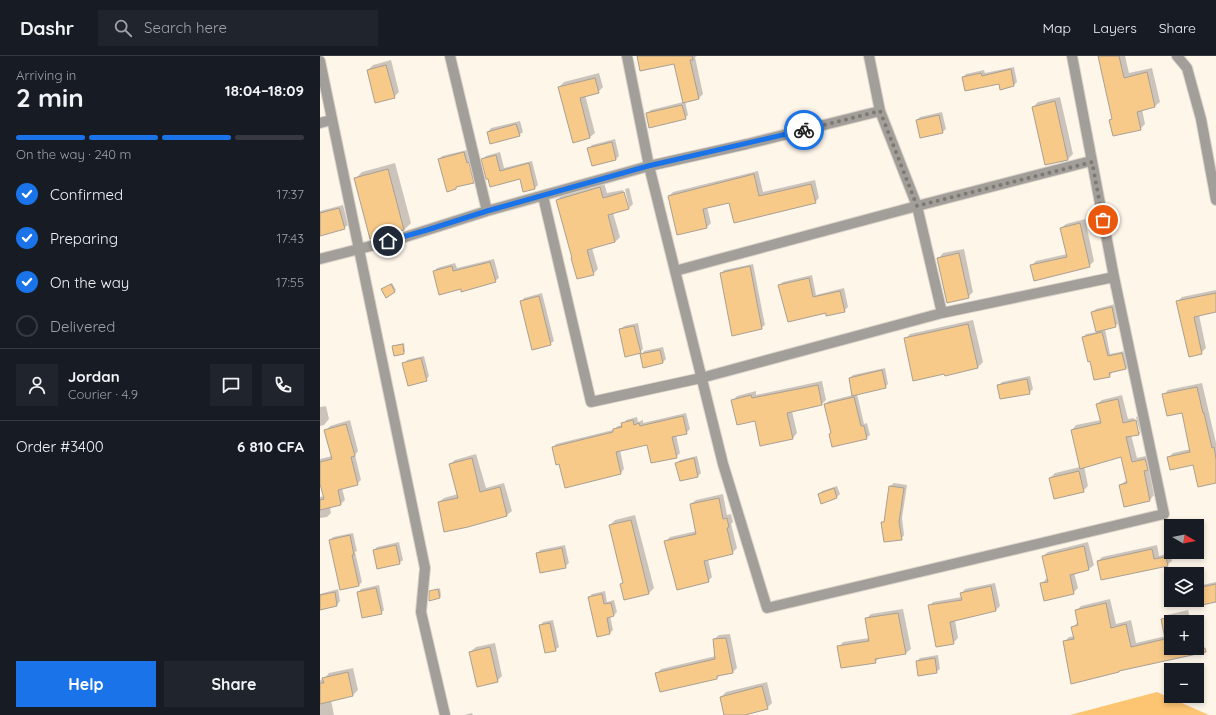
<!DOCTYPE html>
<meta charset="utf-8">
<style>
:root{--surface:#171b24;--page:#20242c;--text:#f1f3f6;--muted:#9ea1a6;--line:#363941;--accent:#1a73e8}
body{margin:0;font-family:Quicksand,sans-serif;background:var(--page);color:var(--text);height:100vh;display:flex;flex-direction:column;font-size:15px;white-space:nowrap}
*{box-sizing:border-box;margin:0}
p{font-size:13px;color:var(--muted)}
.icon{flex:none;width:22px;height:22px;fill:none;stroke:currentColor;stroke-width:2;stroke-linecap:round;stroke-linejoin:round}
.map{position:relative;flex:1;overflow:hidden}
.sheet{display:flex;flex-direction:column;background:var(--surface);width:320px}
.sheet>*{flex:none}
.needle{width:26px;rotate:99deg}
.buttons{position:absolute;left:844px;top:463px;display:grid;gap:8px}
.buttons a{display:grid;place-items:center;width:40px;height:40px;border-radius:0px;background:var(--surface);box-shadow:0 2px 6px #0003;font-size:20px}
.pin{position:absolute;display:grid;place-items:center;width:34px;height:34px;color:#fff;margin:-17px;border:2px solid #fff;border-radius:50%;box-shadow:0 1px 4px #0007}
.courier{position:absolute;display:grid;place-items:center;width:40px;height:40px;margin:-20px;border:3px solid #1a73e8;border-radius:50%;background:#fff;color:#222;box-shadow:0 1px 5px #0007}
.headline em{font-style:normal;font-weight:700}
.headline div{display:flex;flex-direction:column-reverse}
.headline{display:flex;align-items:center;justify-content:space-between;height:68px;padding:0 16px}
h1{font-size:26px;font-weight:700;line-height:30px}
.bar{display:grid;grid-template-columns:repeat(4,1fr);gap:6px 4px;align-content:center;height:48px;padding:0 16px}
.bar i{height:5px;border-radius:3px;background:var(--line)}
.bar .on{background:var(--accent)}
.bar p{grid-column:span 4}
.line{display:flex;align-items:center;gap:10px;padding:0 16px;border-top:1px solid var(--line)}
.line div{flex:1}
.round{display:grid;place-items:center;flex:none;width:42px;height:42px;border-radius:0px;background:var(--page)}
ol{padding:0 16px;list-style:none}
li{display:flex;align-items:center;gap:12px;height:44px}
li p{margin-inline-start:auto}
li .icon{padding:4px;border-radius:50%;background:var(--accent);color:#fff;stroke-width:4}
li:last-child{color:var(--muted)}
li i{width:22px;height:22px;border:2px solid var(--line);border-radius:50%}
.cta{display:flex;gap:8px;margin-top:auto;padding:8px 16px}
.cta a{flex:1;height:46px;border-radius:0px;background:var(--accent);color:#fff;font-size:16px;font-weight:700;line-height:46px;text-align:center}
.cta a+a{background:var(--page);color:var(--text)}
header{display:flex;align-items:center;gap:24px;box-sizing:border-box;height:56px;padding:0 20px;background:var(--surface);border-bottom:1px solid var(--line)}
header strong{font-size:19px}
nav{display:flex;gap:22px;margin-inline-start:auto;font-size:14px}
.search{width:280px;height:36px;background:var(--page);display:flex;align-items:center;gap:10px;box-sizing:border-box;padding:0 14px;border-radius:0px;color:var(--muted);font-size:15px}
main{display:flex;flex:1;min-height:0}
.map>svg:first-child{display:block}
</style>
<header>
<strong>Dashr</strong>
<div class="search"><svg class="icon" aria-label="search" viewBox="0 0 24 24"><circle cx="10" cy="10" r="6"/><path d="M15 15l6 6"/></svg>Search here</div>
<nav><a>Map</a><a>Layers</a><a>Share</a></nav>
</header>
<main>
<section class="sheet">
<div class="headline"><div><h1>2 min</h1><p>Arriving in</p></div><em>18:04–18:09</em></div>
<div class="bar"><i class="on"></i><i class="on"></i><i class="on"></i><i></i><p>On the way · 240 m</p></div>
<ol>
<li><svg class="icon" aria-label="check" viewBox="0 0 24 24"><path d="M5 12l5 5 9-10"/></svg>Confirmed<p>17:37</p></li>
<li><svg class="icon" aria-label="check" viewBox="0 0 24 24"><path d="M5 12l5 5 9-10"/></svg>Preparing<p>17:43</p></li>
<li><svg class="icon" aria-label="check" viewBox="0 0 24 24"><path d="M5 12l5 5 9-10"/></svg>On the way<p>17:55</p></li>
<li><i></i>Delivered</li>
</ol>
<div class="line" style="height:72px"><a class="round"><svg class="icon" aria-label="person" viewBox="0 0 24 24"><circle cx="12" cy="8" r="4"/><path d="M4 21q1-7 8-7t8 7"/></svg></a><div><b>Jordan</b><p>Courier · 4.9</p></div><a class="round"><svg class="icon" aria-label="chat" viewBox="0 0 24 24"><path d="M4 5h16v11H9l-5 4z"/></svg></a><a class="round"><svg class="icon" aria-label="phone" viewBox="0 0 24 24"><path d="M5 4h4l2 5-3 2q2 4 5 5l2-3 5 2v4C11 20 4 13 5 4z"/></svg></a></div>
<div class="line" style="height:52px"><div>Order #3400</div><b>6 810 CFA</b></div>
<div class="cta"><a>Help</a><a>Share</a></div>
</section>
<div class="map">
<svg width="896" height="659" viewBox="0 0 896 659">
<rect width="100%" height="100%" fill="#fff6ea"/>
<path fill="#fdc572" d="M837,636L889,659H750Z"/>
<path fill="#0003" d="M318,0H377L375,1L383,38L379,42L365,45L368,59L365,62L327,57L331,54L363,46L354,7Z
M779,0H805L809,17L832,12L840,46L835,50L822,53L825,68L820,73L791,64L793,62Z
M71,4L79,36L74,41L48,14L53,9Z
M694,11L697,26L694,29L681,32L679,26L643,21L646,18L664,14L665,17Z
M279,17L283,31L278,36L265,39L275,77L270,81L239,31L244,26Z
M740,41L753,98L748,103L713,51L718,46Z
M622,56L626,73L622,76L597,64L600,61Z
M200,65L203,76L199,79L168,76L171,72Z
M295,83L299,100L296,103L273,109L268,93L272,89Z
M147,94L156,123L153,126L139,129L136,132L119,103L122,100Z
M180,96L184,112L212,105L218,129L215,132L200,122L171,130L162,103L166,100Z
M75,107L91,167L84,174L35,123L42,116Z
M438,115L443,136L495,124L499,142L495,146L410,145L387,151L391,167L387,171L349,140L353,136Z
M284,127L287,137L303,134L307,151H309L305,133L309,132L313,148L308,153L293,157L300,181L295,186L272,192L278,213L273,218L237,144L242,139Z
M23,149L28,169L24,172H0V155Z
M765,163L774,205L769,210H711L716,205L747,198L741,172L746,168Z
M644,193L653,236L648,241L618,203L623,197Z
M174,203L179,222L175,225L142,232L114,215L117,212L135,207L137,212Z
M433,208L445,269L441,272L401,218L404,214Z
M492,219L496,239L524,232L528,251L524,255L507,256L459,229L463,226Z
M72,227L76,234L67,240L64,232Z
M896,234V255L879,259L886,292L881,297L857,246L862,241Z
M222,237L234,285L230,288L201,246L204,242Z
M795,248L799,267L795,270L785,273L790,298L805,295L808,310L806,313L792,316L790,320L770,304L763,281L766,278L777,276L772,256L776,253Z
M653,264L663,306L658,311L585,283L590,278Z
M318,267L323,293L320,296L300,274L304,270Z
M84,287L85,296L75,299L73,290Z
M343,291L346,303L343,306L321,299L324,295Z
M104,300L109,320L106,324L84,308L87,304Z
M565,312L568,328L565,331L537,338L544,368L547,367L550,379L546,382L510,378L511,376L505,348L509,345L533,339L530,322L533,319Z
M710,320L713,333L709,337L679,329L682,326Z
M502,325L506,344L502,348L472,355L477,377L473,382L436,364L413,344L417,340L436,335V339Z
M882,327L896,387V426L874,408L849,401L853,397L871,393L863,356L843,339L848,334Z
M802,339L808,363L814,362L817,376H820L816,361L820,360L823,373L819,378L811,379L817,402L830,399L832,409L829,412L834,439L830,444L804,449L800,429L807,424L801,400L764,410L768,430L763,435L730,422L735,417L760,411L752,374L756,369L781,364L777,348L782,344Z
M6,350L9,363L4,369L0,370V351Z
M366,357L370,373L366,377L356,379L360,397L356,401L328,387L300,394L304,413L301,417L245,431L239,407L233,392L236,388L293,374L298,370L303,369L306,364L317,361L318,366L323,364V367Z
M30,364L38,395L35,399L41,424L37,428L22,432L25,444L21,448L10,451L11,457L7,461L0,462V441L4,440L0,424V403L12,400L6,374L10,370Z
M156,398L166,432L184,427L192,455L187,459L119,446L124,442L138,438L130,408L135,404Z
M377,400L381,417L378,420L357,407L360,404Z
M574,427L587,429L582,462L584,479L581,483L562,467L565,464L570,430Z
M517,430L520,438L517,441L499,438L502,435Z
M403,438L407,459L411,458L413,466L411,468L417,492L412,497L388,503L392,521L388,525L346,485L350,481L377,475L371,448L376,444Z
M315,459L334,532L329,537L305,543L301,528L304,526L290,469L295,464Z
M33,477L37,495L35,496L42,526L39,529L10,484L13,481Z
M79,486L83,504L79,507L54,494L57,491Z
M768,486L774,509L769,513L754,516L758,532L753,537L721,528L726,523L728,522L723,500L728,496Z
M245,489L249,507L245,511L217,498L220,494Z
M837,489L839,500L850,497L852,505L847,509L778,505L782,501Z
M896,526V545L877,549L876,544H877V530Z
M675,527L680,550L676,554L635,564L638,582L633,587L609,550L613,546L642,541L641,538L645,533Z
M59,529L64,554L61,557L38,537L41,533Z
M120,532L121,540L110,543V536Z
M18,533L20,545L17,549L0,552V538Z
M285,535L287,546L294,544L297,556L294,559L290,560L293,574L290,577L277,580L269,541L272,538Z
M790,543L796,568L811,564L816,587L846,580L842,564L847,559L868,554L871,566H851V592H877L800,614L799,615L744,586L749,581L754,580L753,571L758,566L756,555L761,550Z
M583,553L591,593L586,597L559,602L555,606L519,591L523,586L549,582L546,563L551,558Z
M233,564L239,591L235,594L220,570L223,566Z
M410,578L417,612L413,616L400,619L397,622L337,617L341,613L396,600L394,583L399,579Z
M175,587L182,620L177,625L150,596L156,591Z
M618,599L620,613L616,616L597,605L600,602Z
M33,612L38,634L33,639L11,644L14,659H0V624L4,623L9,617Z
M447,626L452,647L447,652L421,659H405L401,641L406,636Z
M152,657L153,659H144Z"/>
<path fill="#f8ca89" stroke="#a8a094" d="M317,0H372L373,4H370L379,43L363,47L354,8L320,15Z
M778,0H799L804,22L827,16L835,51L817,56L821,74L793,80L789,64L792,63Z
M66,9L75,42L55,47L47,14Z
M691,13L694,30L680,34L679,28L645,35L642,21L661,17L662,20Z
M275,22L279,37L260,42L270,82L253,87L238,31Z
M735,45L748,104L725,109L712,51Z
M362,49L366,63L329,72L326,57Z
M619,59L623,77L600,82L596,64Z
M196,68L200,80L170,88L167,76Z
M292,86L296,104L272,110L267,92Z
M144,96L147,107L149,106L154,127L136,131V133L127,136L118,103Z
M176,99L180,115L209,107L215,133L203,136L200,123L170,131L168,123H166L161,103Z
M68,113L84,174L50,183L34,122Z
M434,118L439,140L491,128L496,147L414,167L409,147L383,153L387,172L357,179L348,140Z
M280,131L283,142L304,136L309,153L288,159L295,186L267,194L274,219L257,223L251,202H252L236,144Z
M19,152L25,173L0,180V157Z
M760,167L770,211L714,225L710,209L747,201L740,172Z
M639,197L649,242L627,247L617,202Z
M170,206L176,226L141,236V233L119,239L113,215L132,210L133,215Z
M430,210L442,273L412,280L400,217Z
M489,222L493,241L520,235L525,256L506,260V257L468,266L458,229Z
M71,228L75,236L66,242L61,233Z
M896,237V256L874,261L882,298L869,301L856,245Z
M219,240L231,289L212,294L200,245Z
M792,251L796,271L776,276L771,256Z
M648,268L658,312L625,320L624,318L593,325L584,282Z
M314,270L321,297L305,301L299,273Z
M782,276L788,300L802,297L806,313L789,317L790,321L774,324L770,305L768,306L762,281Z
M83,288L84,298L74,300L72,290Z
M340,294L343,307L323,312L320,298Z
M101,302L107,325L88,330L82,307Z
M562,314L566,332L532,340L529,322Z
M707,323L710,338L680,343L677,329Z
M498,329L502,349L467,357L473,383L440,390L435,365L417,369L411,344L431,339L432,342Z
M877,331L883,357H884L892,392L894,391L896,403V427L878,431L873,409L850,414L847,401L870,396L862,357L847,360L842,338Z
M534,341L541,370H544L547,383L512,391L509,378L511,377L504,348Z
M798,343L803,367L816,364L819,379L806,381L812,406L825,403L828,414L824,415L830,445L804,451L799,429L807,427L801,401L760,413L751,374L781,367L776,348Z
M363,360L367,378L352,381L357,402L331,407L327,389L296,396L301,418L245,432L239,408L236,409L232,391L293,376V373L302,371L301,367L313,364L314,369L319,367L320,370Z
M26,368L35,400L31,401L38,429L18,434L21,449L0,454V444L4,443L0,428V406L12,403L4,374Z
M152,402L160,436L180,431L187,460L148,471L124,476L118,446L138,442L129,408Z
M374,402L378,421L360,425L355,407Z
M759,415L764,436L734,443L729,422Z
M569,430L584,432L579,466L582,484L564,486L561,466H564Z
M514,432L517,442L501,448L498,438Z
M399,442L403,463L407,462L409,471L407,472L413,498L384,505L389,526L357,534L344,485L376,478L370,448Z
M311,464L329,538L304,544L300,528L303,527L289,469Z
M30,479L34,499H32L39,530L20,534L9,484Z
M76,489L80,508L57,513L53,494Z
M764,490L769,514L750,519L754,538L724,545L720,527L728,526L722,500Z
M242,492L246,512L220,517L216,497Z
M832,493L834,503L846,501L848,510L781,524L777,505Z
M896,528V546L877,550V532Z
M671,530L676,555L630,566L634,588L616,591L608,549L642,544L640,537Z
M56,532L62,558L42,562L37,536Z
M118,533L120,542L109,545V535Z
M15,536L17,550L0,554V539Z
M282,538L284,548L291,547L294,560L287,562L290,578L277,581L268,541Z
M786,547L791,572L806,568L811,591L845,583L841,563L851,561V592H885L886,596L799,615V616L751,628L743,585L754,583L751,571L758,569L755,554Z
M578,557L586,598L555,603L556,607L521,612L517,590L549,585L545,562Z
M230,567L236,595L225,597L219,569Z
M406,582L413,617L397,620V623L340,636L335,617L395,603L393,583Z
M170,591L178,626L157,631L149,596Z
M615,602L617,617L598,620L596,605Z
M28,616L33,640L0,648V627H4L2,622Z
M442,630L448,653L425,659H404L400,641Z"/>
<g fill="none" stroke-linecap="round" stroke-linejoin="round">
<g stroke="#dbd3c9" stroke-width="12">
<path id="street" d="M130,0L167,155
M307,0L329,110L403,408L447,552L844,458L794,221L752,0
M549,0L560,55L597,150L622,257
M857,0L867,12L881,63L896,144
M0,5L105,512L101,556L125,659
M0,67L11,64
M223,140L271,346L381,322L622,257L794,221
M0,203L82,182L167,155L329,110L427,88L560,55
M355,215L597,150L771,105"/>
</g>
<use href="#street" stroke="#a29f9a" stroke-width="10"/>
</g>
<g fill="none" stroke-linecap="round" stroke-linejoin="round">
<path stroke="#7e7972" stroke-width="4" stroke-dasharray="0 7.2" d="M484,74L560,55L597,150L772,106L783,164"/>
<path stroke="#1a73e8" stroke-width="5" d="M68,185L107,174L167,155L328,110L484,74"/>
</g>
</svg>
<div class="buttons">
<a><svg class="needle" viewBox="-14 -14 28 28"><path d="M0-13l5 13h-10z" fill="#e53935"/><path d="M0 13l5-13h-10z" fill="#9ea1a6"/></svg></a>
<a><svg class="icon" aria-label="layers" viewBox="0 0 24 24"><path d="M12 4l9 5-9 5-9-5zM3 14l9 5 9-5"/></svg></a>
<a>+</a>
<a>−</a>
</div>
<div class="pin" style="left:783px;top:164px;background:#ea580c"><svg class="icon" aria-label="bag" viewBox="0 0 24 24"><path d="M5 8h14l-1 12H6zM9 8a3 3 0 0 1 6 0"/></svg></div>
<div class="pin" style="left:68px;top:185px;background:#1f2937"><svg class="icon" aria-label="home" viewBox="0 0 24 24"><path d="M3 11l9-7 9 7M6 9v11h12V9"/></svg></div>
<div class="courier" style="left:484px;top:74px"><svg class="icon" aria-label="bike" viewBox="0 0 24 24"><circle cx="6" cy="16" r="4"/><circle cx="18" cy="16" r="4"/><path d="M6 16l4-8h5l3 8M10 8l3 8H6M13 5h3"/></svg></div>
</div>
</main>
